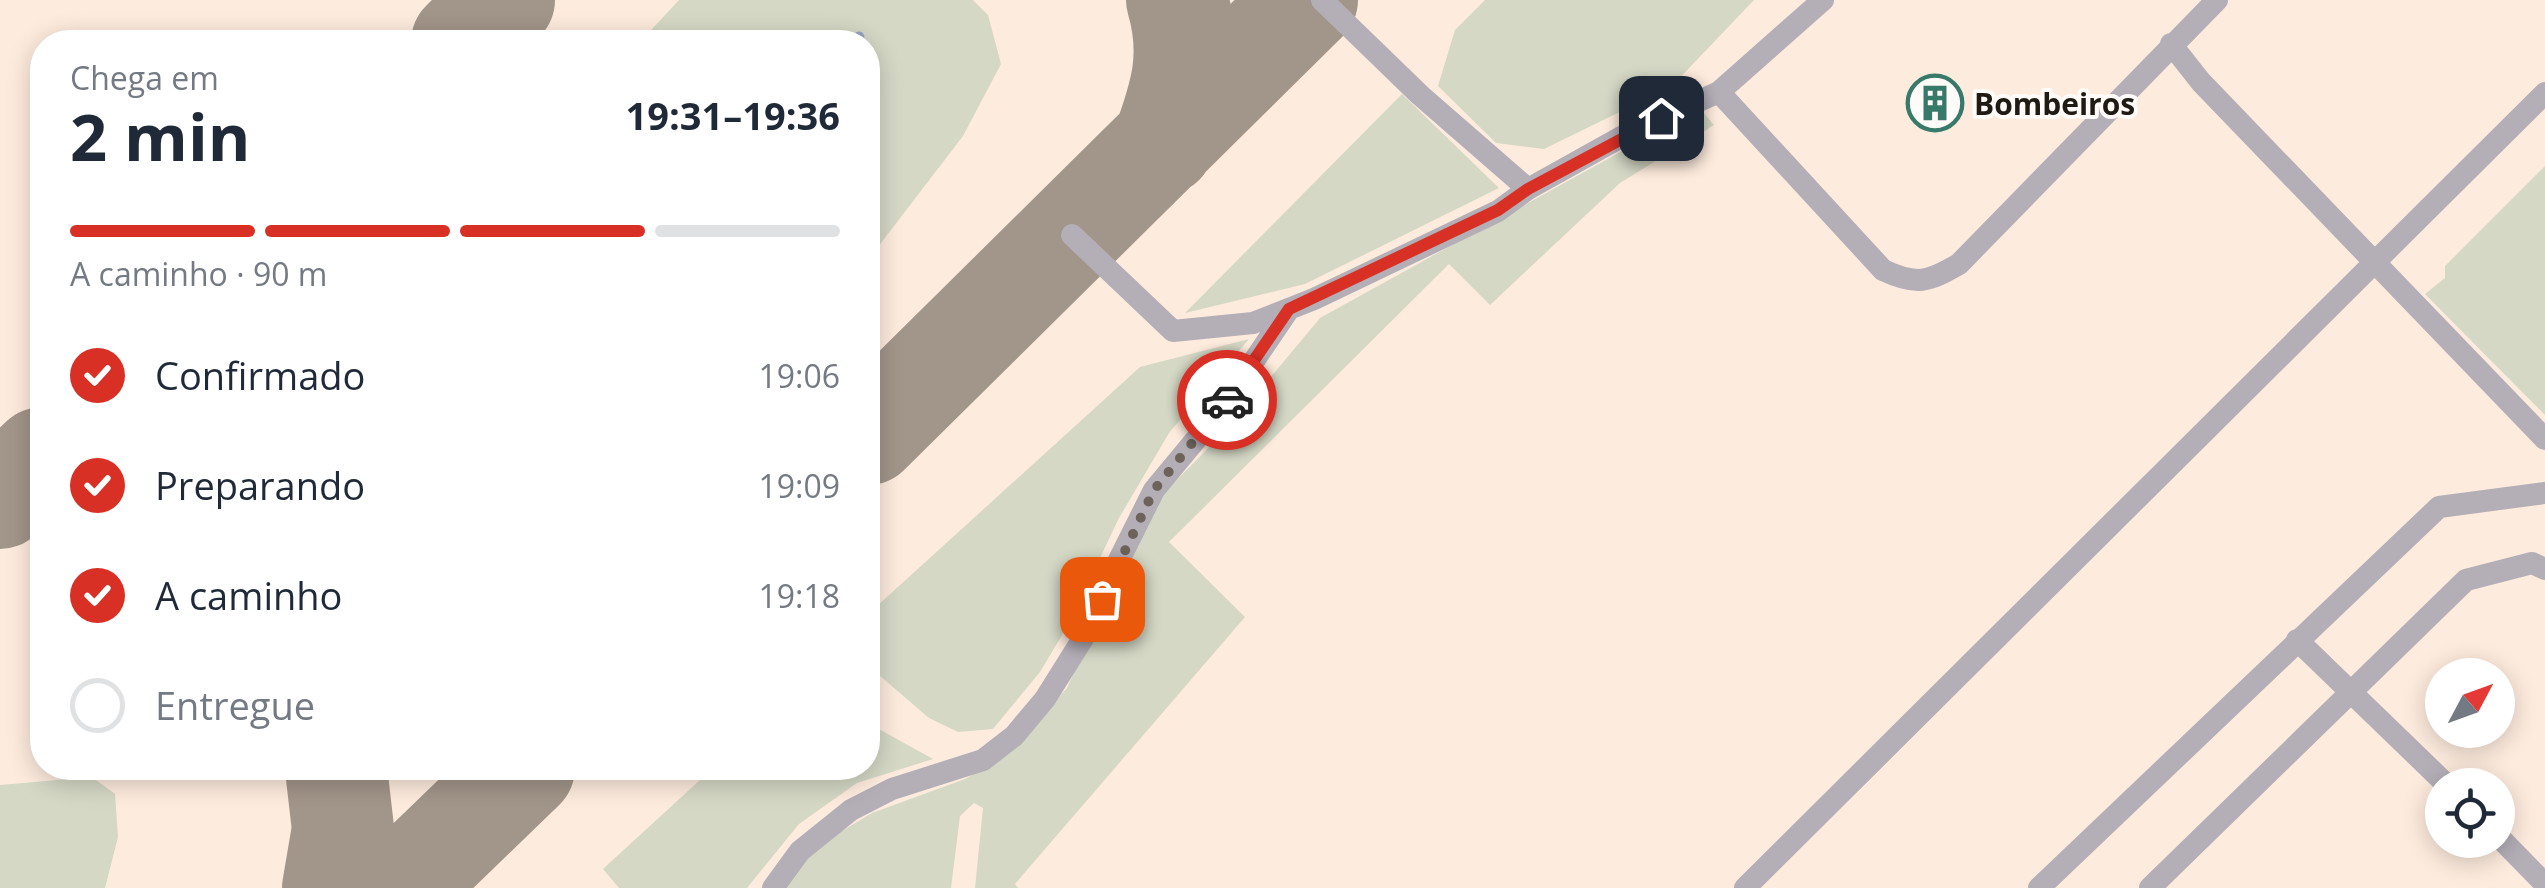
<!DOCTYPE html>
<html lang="pt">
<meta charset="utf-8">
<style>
:root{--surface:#fff;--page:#f2f2f3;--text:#1f2937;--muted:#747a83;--line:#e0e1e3;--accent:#d93025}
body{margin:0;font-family:"Open Sans",sans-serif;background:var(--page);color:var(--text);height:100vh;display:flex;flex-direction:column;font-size:38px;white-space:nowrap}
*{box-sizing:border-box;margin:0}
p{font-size:32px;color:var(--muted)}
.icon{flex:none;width:55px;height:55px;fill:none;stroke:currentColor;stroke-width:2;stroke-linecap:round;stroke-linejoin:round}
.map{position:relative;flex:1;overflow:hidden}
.drawer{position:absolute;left:30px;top:30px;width:850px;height:750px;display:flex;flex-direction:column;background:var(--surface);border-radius:40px;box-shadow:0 5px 25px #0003}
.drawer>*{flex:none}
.needle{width:65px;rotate:49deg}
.tools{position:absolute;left:2425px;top:658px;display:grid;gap:20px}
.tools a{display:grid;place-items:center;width:90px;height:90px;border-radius:50%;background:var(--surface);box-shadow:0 5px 25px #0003;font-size:50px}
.pin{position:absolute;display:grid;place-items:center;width:85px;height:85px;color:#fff;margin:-42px;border-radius:20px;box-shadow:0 5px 15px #0006}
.courier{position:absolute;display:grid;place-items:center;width:100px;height:100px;margin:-50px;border:8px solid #d93025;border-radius:50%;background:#fff;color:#222;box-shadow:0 2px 12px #0007}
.overview em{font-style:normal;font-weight:700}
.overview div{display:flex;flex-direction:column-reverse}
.overview{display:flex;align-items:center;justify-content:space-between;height:170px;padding:0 40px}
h1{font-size:65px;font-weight:700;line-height:75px}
.bar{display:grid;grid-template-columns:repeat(4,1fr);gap:15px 10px;align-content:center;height:120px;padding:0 40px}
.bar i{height:12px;border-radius:8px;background:var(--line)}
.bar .selected{background:var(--accent)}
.bar p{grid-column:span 4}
ol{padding:0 40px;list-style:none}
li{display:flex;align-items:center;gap:30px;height:110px}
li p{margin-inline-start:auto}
li .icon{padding:10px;border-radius:50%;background:var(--accent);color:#fff;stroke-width:4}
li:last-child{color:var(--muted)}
li i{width:55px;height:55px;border:5px solid var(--line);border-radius:50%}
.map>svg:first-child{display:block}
</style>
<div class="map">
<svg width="2545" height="888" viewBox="0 0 2545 888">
<rect width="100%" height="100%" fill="#fdebdd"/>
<path fill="#d5d8c5" d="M679,0H973L988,15L1001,64L963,136L868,260V42H640Z
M1485,0H1754L1671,87L1544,149L1496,143L1438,86L1455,30Z
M1402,94L1499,188L1305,284L1185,313Z
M1702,111L1714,125L1620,183L1490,305L1449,264L1169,542L1245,617L1015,884L1018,888H975L983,808L974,803L960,816L951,888H778L817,846L872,813L965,779L1010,753L1067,688L1122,567L1160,497L1229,427L1320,318L1633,145Z
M2545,166V415L2425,294L2445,278V266Z
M1249,339L1169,433L1119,518L1068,625L1040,672L993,729L958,732L929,718L873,670L871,630L877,606L1140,367Z
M868,723L933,759L857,783L799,824L747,888H619L603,869L713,768H868Z
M92,777L115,794L118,837L105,888H0V785Z"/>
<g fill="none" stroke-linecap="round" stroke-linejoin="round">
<path stroke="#96a5bf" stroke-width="11" d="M853,42L859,37"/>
<path stroke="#a2958a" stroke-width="102" d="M462,42L504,0
M1163,144C1182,92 1193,54 1177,0
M868,434L1307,0
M0,498L42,458
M333,888L343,829L336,768
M400,888L524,768"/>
<path stroke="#b4aeb6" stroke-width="22" d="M1322,0L1420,95L1528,189
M2171,44L2201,82L2545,439
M1719,92L1883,270C1917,286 1928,282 1959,264L2217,0
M1072,235L1173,331L1253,323L1314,299L1498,211L1528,189L1632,131L1719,92L1823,0
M2297,640L2447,785
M2498,836L2545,884
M773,888L800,851L851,810L892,789L983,760L1014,736L1045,699L1092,624L1112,574L1154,490L1222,408L1289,309
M1745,888L2545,93
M2039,888L2439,507L2545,493
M2150,888L2466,580L2532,563L2545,569"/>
</g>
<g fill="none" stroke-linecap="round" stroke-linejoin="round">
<path stroke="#6d635a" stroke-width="10" stroke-dasharray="0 18" d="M1102,599L1154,490L1227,400"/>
<path stroke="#d93025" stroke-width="12" d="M1227,400L1289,309L1498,210L1528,189L1661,118"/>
</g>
<defs>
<g id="building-ring" transform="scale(2.875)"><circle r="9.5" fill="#fffbf8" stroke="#387a6a" stroke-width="1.5"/><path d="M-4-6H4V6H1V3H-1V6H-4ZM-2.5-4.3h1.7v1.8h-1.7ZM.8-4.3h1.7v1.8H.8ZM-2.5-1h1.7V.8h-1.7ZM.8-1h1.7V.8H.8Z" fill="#387a6a"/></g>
</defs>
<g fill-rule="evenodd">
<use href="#building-ring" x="1935" y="103"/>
</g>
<g text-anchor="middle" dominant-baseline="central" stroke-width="8" stroke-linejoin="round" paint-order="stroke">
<g font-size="30" font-weight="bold" fill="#201a14" stroke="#fffbf8" text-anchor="start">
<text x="1974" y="103">Bombeiros</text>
</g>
</g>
</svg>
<div class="tools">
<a><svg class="needle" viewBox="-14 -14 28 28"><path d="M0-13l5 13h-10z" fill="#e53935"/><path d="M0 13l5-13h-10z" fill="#747a83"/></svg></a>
<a><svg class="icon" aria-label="locate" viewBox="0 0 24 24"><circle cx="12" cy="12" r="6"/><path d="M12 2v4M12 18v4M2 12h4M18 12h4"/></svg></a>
</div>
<div class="pin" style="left:1102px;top:599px;background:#ea580c"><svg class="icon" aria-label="bag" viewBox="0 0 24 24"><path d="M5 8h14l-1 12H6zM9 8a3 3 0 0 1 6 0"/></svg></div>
<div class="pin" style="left:1661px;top:118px;background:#1f2937"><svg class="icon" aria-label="home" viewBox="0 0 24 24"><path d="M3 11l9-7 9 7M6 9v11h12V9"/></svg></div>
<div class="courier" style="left:1227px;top:400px"><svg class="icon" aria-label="car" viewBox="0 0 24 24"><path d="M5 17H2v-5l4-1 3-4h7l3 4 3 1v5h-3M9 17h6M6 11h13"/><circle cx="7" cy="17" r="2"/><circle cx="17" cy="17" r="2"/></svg></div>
<section class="drawer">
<div class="overview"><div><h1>2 min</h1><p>Chega em</p></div><em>19:31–19:36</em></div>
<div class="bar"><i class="selected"></i><i class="selected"></i><i class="selected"></i><i></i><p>A caminho · 90 m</p></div>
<ol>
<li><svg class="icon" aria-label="check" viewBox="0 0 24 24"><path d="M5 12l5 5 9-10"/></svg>Confirmado<p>19:06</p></li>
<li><svg class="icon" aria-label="check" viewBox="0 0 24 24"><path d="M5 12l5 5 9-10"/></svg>Preparando<p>19:09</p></li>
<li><svg class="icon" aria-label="check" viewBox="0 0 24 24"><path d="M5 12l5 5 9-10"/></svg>A caminho<p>19:18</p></li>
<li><i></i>Entregue</li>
</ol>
</section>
</div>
